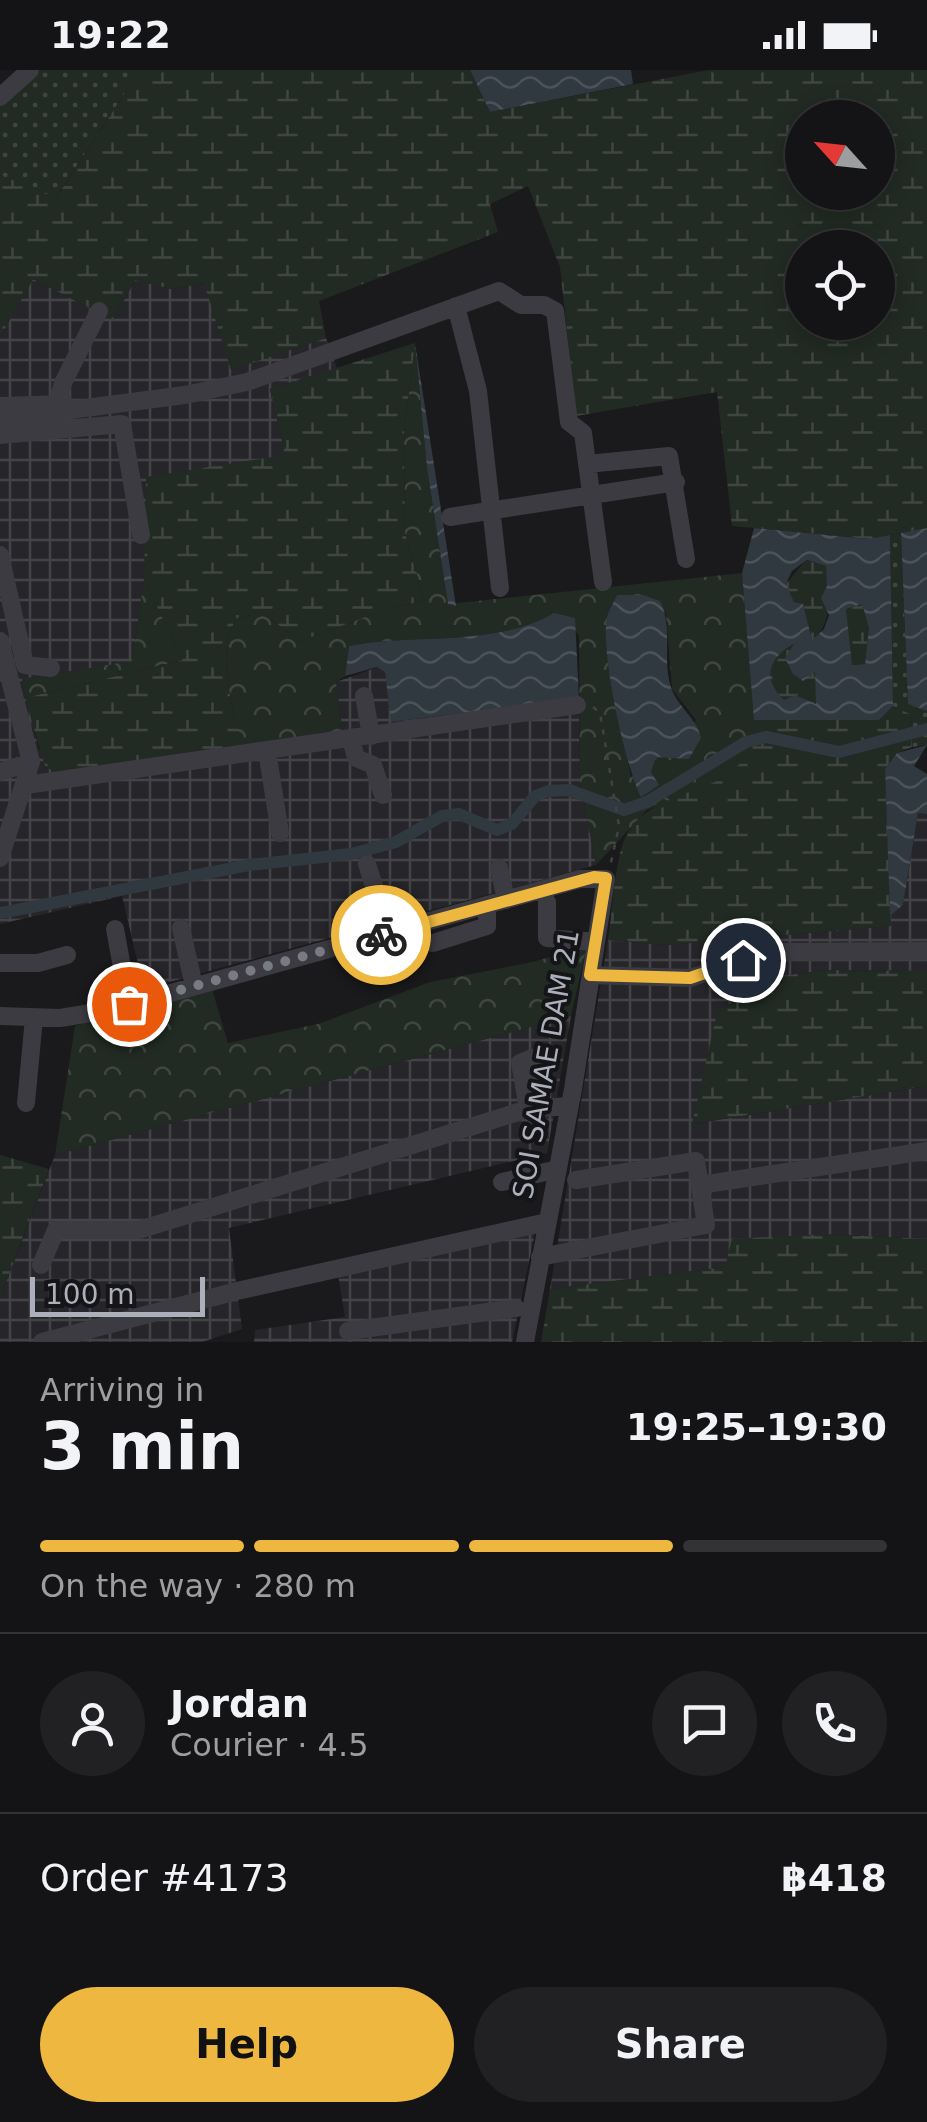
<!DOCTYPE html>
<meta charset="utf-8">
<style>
:root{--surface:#141315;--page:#212022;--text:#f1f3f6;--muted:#9d9ea0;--line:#333234;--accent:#edb740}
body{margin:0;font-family:"DejaVu Sans",sans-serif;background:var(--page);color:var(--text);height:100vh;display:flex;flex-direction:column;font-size:38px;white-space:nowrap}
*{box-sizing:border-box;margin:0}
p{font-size:32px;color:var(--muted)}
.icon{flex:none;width:55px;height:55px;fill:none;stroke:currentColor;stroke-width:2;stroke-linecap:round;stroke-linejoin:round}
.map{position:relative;height:1272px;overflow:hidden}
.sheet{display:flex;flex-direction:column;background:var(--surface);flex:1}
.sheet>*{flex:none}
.needle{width:65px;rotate:297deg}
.controls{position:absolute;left:785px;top:30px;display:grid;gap:20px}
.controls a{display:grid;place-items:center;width:110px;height:110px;border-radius:50%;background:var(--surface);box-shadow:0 5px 25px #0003,0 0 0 2px var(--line);font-size:50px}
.scale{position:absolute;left:30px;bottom:25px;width:175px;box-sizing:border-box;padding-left:10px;border:5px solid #acb0bb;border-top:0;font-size:28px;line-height:35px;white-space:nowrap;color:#acb0bb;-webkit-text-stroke:8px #151417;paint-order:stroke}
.pin{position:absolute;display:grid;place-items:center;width:85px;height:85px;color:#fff;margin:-42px;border:5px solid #fff;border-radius:50%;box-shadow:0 2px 10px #0007}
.courier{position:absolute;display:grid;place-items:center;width:100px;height:100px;margin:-50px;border:8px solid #edb740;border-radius:50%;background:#fff;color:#222;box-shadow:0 2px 12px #0007}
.head em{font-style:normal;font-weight:700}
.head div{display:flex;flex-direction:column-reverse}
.head{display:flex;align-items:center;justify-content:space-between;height:170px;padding:0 40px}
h1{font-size:65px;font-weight:700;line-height:75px}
.bar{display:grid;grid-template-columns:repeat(4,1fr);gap:15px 10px;align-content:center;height:120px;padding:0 40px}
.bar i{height:12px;border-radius:8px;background:var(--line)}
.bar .selected{background:var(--accent)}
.bar p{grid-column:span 4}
.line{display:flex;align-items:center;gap:25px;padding:0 40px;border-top:2px solid var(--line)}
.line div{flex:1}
.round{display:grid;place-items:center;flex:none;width:105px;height:105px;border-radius:52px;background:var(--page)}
.primary-button{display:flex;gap:20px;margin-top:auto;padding:20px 40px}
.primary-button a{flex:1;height:115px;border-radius:60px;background:var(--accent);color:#111;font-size:40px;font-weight:700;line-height:115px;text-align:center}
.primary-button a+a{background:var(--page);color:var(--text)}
.status{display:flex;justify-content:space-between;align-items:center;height:70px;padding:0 50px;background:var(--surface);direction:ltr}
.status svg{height:28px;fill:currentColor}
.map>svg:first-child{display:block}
</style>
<div class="status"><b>19:22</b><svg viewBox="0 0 49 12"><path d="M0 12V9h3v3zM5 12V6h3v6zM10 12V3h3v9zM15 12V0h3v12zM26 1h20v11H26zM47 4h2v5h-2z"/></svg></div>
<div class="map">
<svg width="927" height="1272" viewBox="0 0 927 1272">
<defs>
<pattern id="industrial-grid" width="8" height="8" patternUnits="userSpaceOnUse" patternTransform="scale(2.5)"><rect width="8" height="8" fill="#262529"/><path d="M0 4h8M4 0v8" fill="none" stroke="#434246"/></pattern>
<pattern id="grass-dots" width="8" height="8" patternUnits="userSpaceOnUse" patternTransform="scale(2.5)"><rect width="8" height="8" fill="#212a23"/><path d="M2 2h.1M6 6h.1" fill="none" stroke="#3f4641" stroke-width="1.8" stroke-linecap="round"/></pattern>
<pattern id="forest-crowns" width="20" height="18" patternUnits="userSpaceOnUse" patternTransform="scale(2.5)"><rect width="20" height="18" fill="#212a23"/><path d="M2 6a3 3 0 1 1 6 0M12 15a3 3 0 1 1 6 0" fill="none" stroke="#3f4641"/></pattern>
<pattern id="wetland-marsh" width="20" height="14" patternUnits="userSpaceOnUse" patternTransform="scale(2.5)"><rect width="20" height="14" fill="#212a23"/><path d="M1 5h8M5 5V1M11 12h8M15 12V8" fill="none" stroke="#3f4641"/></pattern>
<pattern id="water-waves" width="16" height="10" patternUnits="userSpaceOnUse" patternTransform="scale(2.5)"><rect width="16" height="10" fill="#303840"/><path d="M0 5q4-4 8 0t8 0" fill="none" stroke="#4b525a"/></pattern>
</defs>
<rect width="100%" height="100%" fill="#1a191c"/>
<path fill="url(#industrial-grid)" d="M33,209L113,250L135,210L171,219L205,213L231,299L326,268L337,298L270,319L286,385L144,510L132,592L22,609L39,680L343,665L336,612L378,597L385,602L392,652L579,628L580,712L596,795L144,919L122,826L0,854V267Z
M918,743L927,744V901L827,900L766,908L693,1054L927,1016V1169L830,1164L726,1197L550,1219L608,870L667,875L890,856V846L903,835Z
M571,946L547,1083L229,1158L242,1259L202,1272H0V1228L55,1085Z
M535,1163L512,1272H254L255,1260L345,1247L338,1205Z"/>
<path fill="url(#grass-dots)" d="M31,0H140L55,129L0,105V32Z
M901,463L908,634L927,641V675L912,677L910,645L893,636L890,465Z"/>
<path fill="url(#forest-crowns)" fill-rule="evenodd" d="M415,273L427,398L448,534L742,503L755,655L745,693L728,708L647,740L596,795L580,712L579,565L554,543C493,578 416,563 349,576L345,606L336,612L343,666L240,676C234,638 214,581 237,548L262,543L301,571L389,538L424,531L405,463L404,363ZM666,543L672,619L696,650L677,686L656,687L651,702L631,707L611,606L607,548Z
M144,510L183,590L25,628L22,609L132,591Z
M587,876L571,946L55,1085L75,956L212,919L228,973L318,954L430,912L533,892Z"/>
<path fill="url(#wetland-marsh)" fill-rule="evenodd" d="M140,0H470L490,42L709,0H927V458L870,469L732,456L717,322L576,346L560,197L528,116L490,134L498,162L319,231L326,268L231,300L204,213L171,219L135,210L113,250L33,209L0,267V105L56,128ZM802,48H878V122H802ZM802,178H878V252H802Z
M415,273L404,363L405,463L424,531L389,538L301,571L262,543L237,548C214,581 234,638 240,676L54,702L45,696L25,628L183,590L144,510L146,407L285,385L270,319Z
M806,490L826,496C828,525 835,550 812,571L803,534L794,532L786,514Z
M862,534L869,558L865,594L851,595L846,539Z
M796,573L815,601L817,634L784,630C757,605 769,588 796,573Z
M893,636L910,644L912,677L897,683L885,699L891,856L667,875L608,870C612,845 615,784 627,764C663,705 750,736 754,650H879Z
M827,900L927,901V1016L692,1054L717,943L766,908Z
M0,1085L49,1099L0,1228Z
M830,1164L927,1169V1272H541L550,1219L725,1197L732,1169Z"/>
<path fill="url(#water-waves)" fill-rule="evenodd" d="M470,0H631L633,14L490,42Z
M415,273L456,536L448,534L427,398Z
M754,458L869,469L890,465L893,636L879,650H754L742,503ZM807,490L826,496L827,516L821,528L829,545L824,559L812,570L803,534L794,532L786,514L792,501ZM862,534L869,558L865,594L852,595L846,539ZM794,574L785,588L793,604L803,611L815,602L816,634L795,625L784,630C761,608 769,587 794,574Z
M927,458V641L908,634L901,463Z
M617,525H643L660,531C674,558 661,592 672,620C679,638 696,647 701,668L689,689L656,687L651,702L659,715L641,727C625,696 600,581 607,547C609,540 614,532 617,525Z
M554,543L575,548L579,628L391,652L385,602L377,597L345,606L349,576C416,563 493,578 554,543Z
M927,675L914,696L927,704V744L918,743L903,835L890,846L885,699L897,683Z"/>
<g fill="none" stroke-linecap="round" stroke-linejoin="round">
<path stroke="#303840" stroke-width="12" d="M0,843L249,795L351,784L396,772L442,746L459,744L497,760L512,754L535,726L548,721L569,720L624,740L647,732L746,672L766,667L839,682L927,659"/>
<path stroke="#414248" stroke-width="2.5" stroke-dasharray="5 8" stroke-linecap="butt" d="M593,637L600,643L619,756L610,797"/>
<path stroke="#3b3b41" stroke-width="18" d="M0,27L30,0
M456,236L478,321L500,518
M0,336L65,334
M54,343L63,313L99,241
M0,349L185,325L247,312L499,221L521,235H544L555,241L569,352L583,363L603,512
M0,365L122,354L141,465
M587,394L669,386L686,489
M450,447L676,412
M0,485L25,595L51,598
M0,571L31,692L0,788
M364,626L371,666
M351,669L356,688L373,695L383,725
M267,681L280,763
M0,702L31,692
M26,715L577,635
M367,794L389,863
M499,798L506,830
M547,832V868L596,872
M181,858L194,916
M115,859L129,935
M433,873L487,856V836
M0,893H38L67,885
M591,905L690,908L770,882L927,881
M0,946L60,948L110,940L580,809H606L573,1019L525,1272
M26,1033L34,948
M528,1039L520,993L532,988L542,1036
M502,1112L558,1099
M700,1115L927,1081
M540,1187L706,1155L696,1091L576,1110
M41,1195L56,1160H139L528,1039L569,1036
M348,1261L516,1238
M42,1272L237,1221L547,1152"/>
</g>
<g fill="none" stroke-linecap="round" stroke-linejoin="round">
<path stroke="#797b83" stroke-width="10" stroke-dasharray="0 18" d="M129,934L381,865"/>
<path stroke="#edb740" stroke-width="12" d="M381,865L594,807L606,808L590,905L690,908L743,890"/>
</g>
<g text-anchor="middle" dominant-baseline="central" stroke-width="8" stroke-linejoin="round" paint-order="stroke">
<g font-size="28" fill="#acb0bb" stroke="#151417">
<text transform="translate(546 994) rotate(-80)">SOI SAMAE DAM 21</text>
</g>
</g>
</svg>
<div class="controls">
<a><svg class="needle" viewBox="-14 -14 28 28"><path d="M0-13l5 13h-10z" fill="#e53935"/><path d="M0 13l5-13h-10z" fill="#9d9ea0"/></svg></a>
<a><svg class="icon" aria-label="locate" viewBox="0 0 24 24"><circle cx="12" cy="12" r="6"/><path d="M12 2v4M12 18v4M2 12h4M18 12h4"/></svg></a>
</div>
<div class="scale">100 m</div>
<div class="pin" style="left:129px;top:934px;background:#ea580c"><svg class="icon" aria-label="bag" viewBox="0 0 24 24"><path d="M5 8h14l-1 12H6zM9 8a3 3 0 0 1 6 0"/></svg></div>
<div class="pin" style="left:743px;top:890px;background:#1f2937"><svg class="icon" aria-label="home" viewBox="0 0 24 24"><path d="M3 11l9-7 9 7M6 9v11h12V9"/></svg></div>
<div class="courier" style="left:381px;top:865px"><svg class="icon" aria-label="bike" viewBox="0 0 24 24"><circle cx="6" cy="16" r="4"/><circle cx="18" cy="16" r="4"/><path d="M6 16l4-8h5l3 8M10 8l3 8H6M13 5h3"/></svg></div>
</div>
<section class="sheet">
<div class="head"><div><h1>3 min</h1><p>Arriving in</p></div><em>19:25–19:30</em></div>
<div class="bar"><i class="selected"></i><i class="selected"></i><i class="selected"></i><i></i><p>On the way · 280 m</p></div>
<div class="line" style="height:180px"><a class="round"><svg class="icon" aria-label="person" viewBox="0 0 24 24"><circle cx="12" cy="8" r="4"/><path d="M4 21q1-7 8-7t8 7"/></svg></a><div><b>Jordan</b><p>Courier · 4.5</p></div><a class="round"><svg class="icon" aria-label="chat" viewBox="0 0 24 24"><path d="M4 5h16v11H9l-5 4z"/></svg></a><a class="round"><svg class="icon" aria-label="phone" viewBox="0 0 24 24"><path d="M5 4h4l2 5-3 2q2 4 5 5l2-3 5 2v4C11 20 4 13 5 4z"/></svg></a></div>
<div class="line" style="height:130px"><div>Order #4173</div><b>฿418</b></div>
<div class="primary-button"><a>Help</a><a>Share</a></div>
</section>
